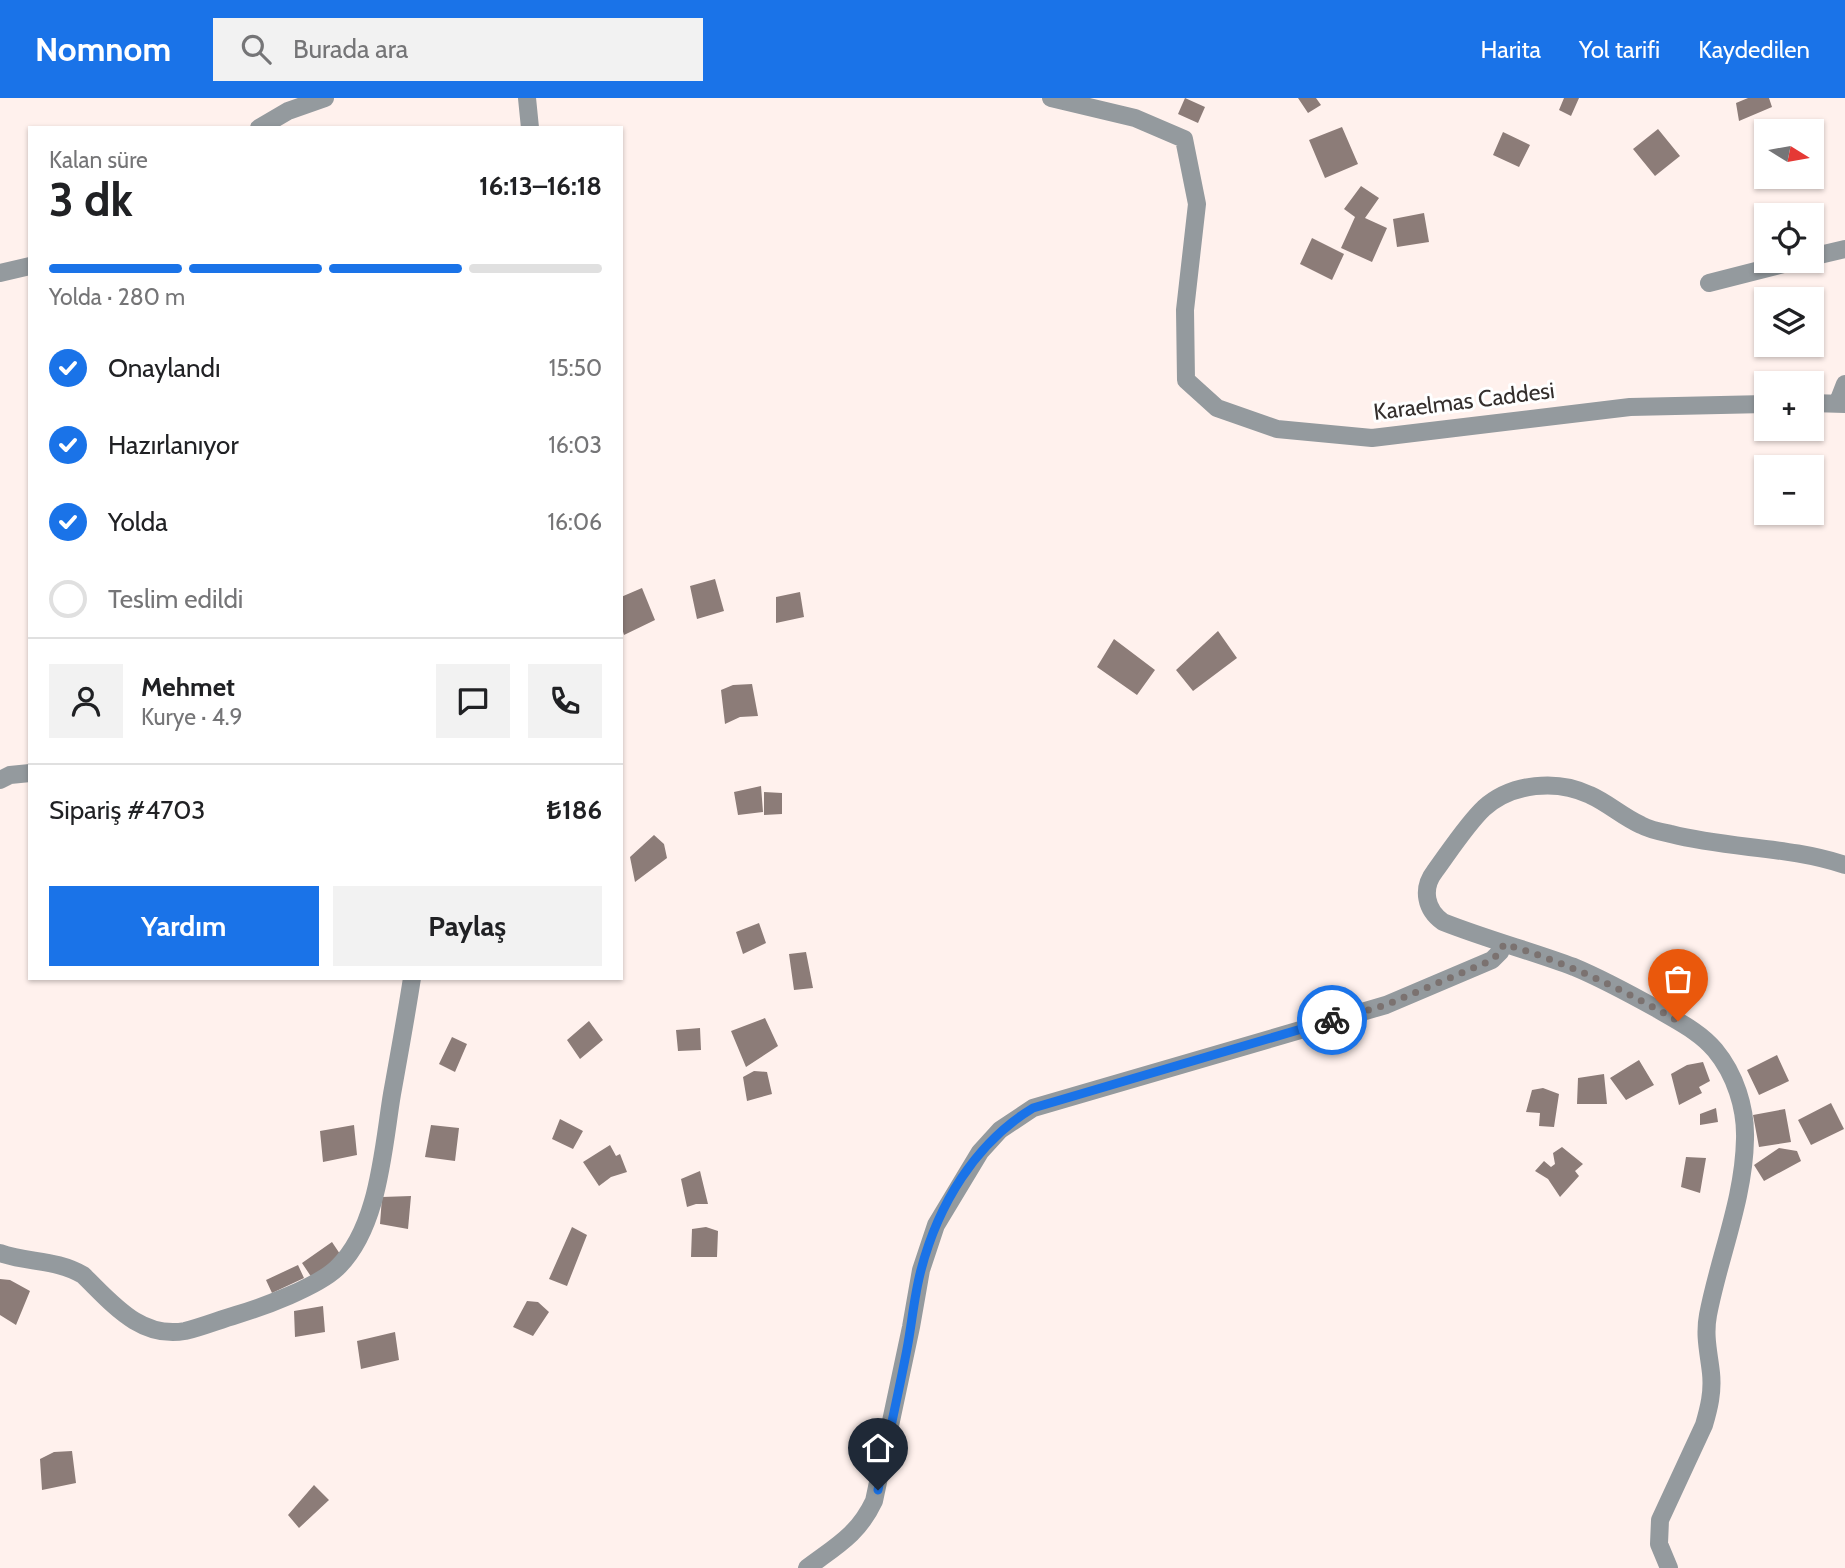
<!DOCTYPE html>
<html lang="tr">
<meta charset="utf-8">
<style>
:root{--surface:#fff;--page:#f2f2f2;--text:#202124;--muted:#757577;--line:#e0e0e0;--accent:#1a73e8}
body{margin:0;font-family:Cabin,sans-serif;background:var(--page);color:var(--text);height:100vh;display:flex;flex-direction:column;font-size:26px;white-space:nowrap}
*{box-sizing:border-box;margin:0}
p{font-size:23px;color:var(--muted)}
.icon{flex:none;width:38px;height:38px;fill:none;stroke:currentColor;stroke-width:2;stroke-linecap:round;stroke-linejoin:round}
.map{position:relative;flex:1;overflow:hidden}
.panel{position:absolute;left:28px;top:28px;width:595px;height:854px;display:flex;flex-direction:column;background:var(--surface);border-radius:0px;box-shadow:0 2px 5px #0004}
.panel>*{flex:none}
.needle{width:46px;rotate:101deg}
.tools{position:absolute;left:1754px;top:21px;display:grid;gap:14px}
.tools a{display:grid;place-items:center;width:70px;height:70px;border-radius:0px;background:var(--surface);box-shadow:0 2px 5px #0004;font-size:35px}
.pin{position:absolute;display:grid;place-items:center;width:60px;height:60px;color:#fff;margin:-72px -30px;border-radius:50% 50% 50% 0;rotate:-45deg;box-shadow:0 0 7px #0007}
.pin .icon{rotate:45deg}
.courier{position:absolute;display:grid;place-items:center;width:70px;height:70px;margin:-35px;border:5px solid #1a73e8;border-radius:50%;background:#fff;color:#222;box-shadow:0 2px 9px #0007}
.summary em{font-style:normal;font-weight:700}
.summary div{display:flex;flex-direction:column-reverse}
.summary{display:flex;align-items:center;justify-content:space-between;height:119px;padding:0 21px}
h1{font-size:46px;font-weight:700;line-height:52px}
.bar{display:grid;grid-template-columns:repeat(4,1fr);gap:10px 7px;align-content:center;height:84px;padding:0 21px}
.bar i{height:9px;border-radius:5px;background:var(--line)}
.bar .on{background:var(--accent)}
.bar p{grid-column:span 4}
.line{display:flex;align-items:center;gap:18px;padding:0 21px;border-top:2px solid var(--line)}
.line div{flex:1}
.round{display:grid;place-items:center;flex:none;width:74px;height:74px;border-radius:0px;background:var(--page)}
ol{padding:0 21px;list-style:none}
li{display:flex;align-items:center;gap:21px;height:77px}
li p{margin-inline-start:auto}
li .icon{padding:7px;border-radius:50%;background:var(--accent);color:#fff;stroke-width:4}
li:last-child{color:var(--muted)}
li i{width:38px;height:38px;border:4px solid var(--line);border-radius:50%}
.cta{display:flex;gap:14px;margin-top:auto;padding:14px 21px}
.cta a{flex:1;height:80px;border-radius:0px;background:var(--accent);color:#fff;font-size:28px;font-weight:700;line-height:80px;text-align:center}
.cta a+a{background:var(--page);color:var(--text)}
header{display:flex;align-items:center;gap:42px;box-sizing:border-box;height:98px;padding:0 35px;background:var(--accent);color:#fff}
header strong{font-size:33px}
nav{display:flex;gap:38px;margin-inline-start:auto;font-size:24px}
.search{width:490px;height:63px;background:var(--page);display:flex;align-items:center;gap:18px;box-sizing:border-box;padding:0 24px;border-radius:0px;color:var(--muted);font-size:26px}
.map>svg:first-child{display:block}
</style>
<header>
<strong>Nomnom</strong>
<div class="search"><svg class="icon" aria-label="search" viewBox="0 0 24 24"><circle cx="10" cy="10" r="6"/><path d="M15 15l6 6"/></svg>Burada ara</div>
<nav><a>Harita</a><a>Yol tarifi</a><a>Kaydedilen</a></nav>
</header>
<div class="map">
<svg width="1845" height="1470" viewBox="0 0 1845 1470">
<rect width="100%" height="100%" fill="#fff1ed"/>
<path fill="#8c7c78" d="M1185,0L1205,9L1198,25L1178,16Z
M1298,0H1316L1321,7L1308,15Z
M1564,0H1579L1571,18L1559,12Z
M1748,0H1769L1772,9L1739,23L1736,5Z
M1342,29L1358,66L1325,80L1309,42Z
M1658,31L1680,58L1655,78L1633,51Z
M1503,34L1530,47L1519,69L1493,57Z
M1361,88L1379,100L1365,120L1387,130L1372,164L1341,150L1355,119L1344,111Z
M1424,115L1429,144L1397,149L1393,121Z
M1312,140L1344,156L1332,182L1300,166Z
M715,481L724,513L697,521L690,488Z
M642,490L655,522L624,537L621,527V499Z
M800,494L804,519L776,525V499Z
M1218,533L1237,560L1193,593L1176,572Z
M1114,541L1155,572L1137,597L1097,569Z
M752,586L758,618L740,619L725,626L721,592L733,587Z
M761,688L763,714L738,717L734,694Z
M764,694L782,695V716L764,717Z
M654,737L664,746L667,760L635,784L630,759Z
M759,825L766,845L743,856L736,834Z
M806,854L813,890L794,892L789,856Z
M765,920L778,948L746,969L731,933Z
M589,923L603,942L580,961L567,942Z
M700,930L701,952L678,953L676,932Z
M452,939L467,946L455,974L439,966Z
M1777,957L1789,983L1759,997L1747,972Z
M1639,962L1654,987L1626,1002L1610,980Z
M1703,964L1710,983L1699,989L1702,995L1679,1007L1671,976L1687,967Z
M754,973L767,974L772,996L747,1003L743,979Z
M1604,976L1607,1006H1577L1578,980Z
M1543,990L1559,996L1554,1029L1539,1028L1540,1015L1526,1014L1532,992Z
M1831,1005L1844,1031L1811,1047L1798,1022Z
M1716,1010L1718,1024L1700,1027V1016Z
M1785,1011L1791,1044L1759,1049L1753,1017Z
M560,1021L583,1033L573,1051L552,1041Z
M354,1027L357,1057L323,1064L320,1033Z
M431,1027L459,1030L455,1063L425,1059Z
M610,1047L616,1058L620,1056L627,1074L611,1079L599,1088L583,1064Z
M1562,1049L1583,1066L1575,1073L1579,1078L1560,1099L1548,1081L1535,1073L1544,1063L1551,1069L1555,1066L1553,1055Z
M1779,1050L1797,1053L1801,1063L1764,1083L1754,1067Z
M1686,1059L1706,1060L1700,1095L1681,1089Z
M700,1073L708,1106H696L687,1109L681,1081Z
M411,1098L408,1131L380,1126L382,1099Z
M572,1129L587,1137L567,1188L549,1181Z
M706,1129L718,1133L717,1159H691L692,1131Z
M332,1144L342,1159L312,1180L302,1165Z
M298,1167L304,1180L272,1195L266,1182Z
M0,1181L10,1182L30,1193L16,1227L0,1217Z
M527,1203L538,1204L549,1214L533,1238L513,1229Z
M323,1208L325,1234L295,1239L294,1213Z
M395,1234L399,1262L361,1271L357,1243Z
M72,1353L76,1385L42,1392L40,1361L54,1354Z
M314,1387L329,1402L299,1430L288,1417Z"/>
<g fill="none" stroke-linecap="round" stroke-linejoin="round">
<path stroke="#949a9e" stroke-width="18" d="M527,0L530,30
M1051,0L1135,20L1184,41L1197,106L1185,212L1186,282L1217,310L1277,331L1372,340L1630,309L1766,306
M259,30L288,13L325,0
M1811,159L1845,151
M0,175L30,168
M1709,185L1795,163
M1838,304L1845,286
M1811,305L1845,306
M0,682L10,677L30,675
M0,1155C28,1165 56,1161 83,1177C112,1205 140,1241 185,1233C202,1229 219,1222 236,1217C263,1209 317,1189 337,1170C379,1130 383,1050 392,996C399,957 406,919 412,880
M807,1470C836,1448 858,1437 874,1403L911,1229L921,1172L936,1127L980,1054L1000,1032L1033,1010L1386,907L1492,862L1500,854L1504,846
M1669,1470L1659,1446L1660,1422L1704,1327C1709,1310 1713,1294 1711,1275C1709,1256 1704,1238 1708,1217C1719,1159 1744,1101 1745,1041C1746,1010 1735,976 1715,952C1700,934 1679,924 1659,912C1632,897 1603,881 1574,869C1531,853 1486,841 1443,824C1426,812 1421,791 1435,773C1449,754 1467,726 1484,710C1512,685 1557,681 1590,697C1608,705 1623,719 1641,727C1650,732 1661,734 1671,736C1729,751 1788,748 1845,767"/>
</g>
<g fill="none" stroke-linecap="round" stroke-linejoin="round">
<path stroke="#7b7270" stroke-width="7" stroke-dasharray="0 12.6" d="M1332,922L1386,907L1492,862L1500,854L1504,846C1566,864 1622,891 1678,923"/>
<path stroke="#1a73e8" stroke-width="9" d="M878,1392C887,1344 898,1298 907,1251C912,1225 914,1198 921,1172C938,1107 975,1045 1033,1010L1332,922"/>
</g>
<g text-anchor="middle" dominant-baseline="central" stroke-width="6" stroke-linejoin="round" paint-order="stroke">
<g font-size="23" fill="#342e2c" stroke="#fff">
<text transform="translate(1464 303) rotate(-7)">Karaelmas Caddesi</text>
</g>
</g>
</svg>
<div class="tools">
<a><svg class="needle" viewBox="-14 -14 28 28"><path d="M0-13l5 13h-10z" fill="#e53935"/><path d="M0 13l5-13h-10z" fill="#757577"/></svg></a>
<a><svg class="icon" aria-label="locate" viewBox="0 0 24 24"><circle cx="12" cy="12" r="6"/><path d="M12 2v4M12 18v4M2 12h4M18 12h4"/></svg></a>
<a><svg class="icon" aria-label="layers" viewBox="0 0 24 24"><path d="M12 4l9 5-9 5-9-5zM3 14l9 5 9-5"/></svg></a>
<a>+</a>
<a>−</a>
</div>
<div class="pin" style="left:1678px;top:923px;background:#ea580c"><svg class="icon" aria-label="bag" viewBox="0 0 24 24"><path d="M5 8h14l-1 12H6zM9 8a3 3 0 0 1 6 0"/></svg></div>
<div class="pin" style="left:878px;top:1392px;background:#1f2937"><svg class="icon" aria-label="home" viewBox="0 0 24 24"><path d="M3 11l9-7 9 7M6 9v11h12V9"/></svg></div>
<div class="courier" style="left:1332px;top:922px"><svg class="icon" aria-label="bike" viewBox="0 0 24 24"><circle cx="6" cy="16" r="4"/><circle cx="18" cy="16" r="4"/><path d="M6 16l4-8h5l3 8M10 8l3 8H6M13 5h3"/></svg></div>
<section class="panel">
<div class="summary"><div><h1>3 dk</h1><p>Kalan süre</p></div><em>16:13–16:18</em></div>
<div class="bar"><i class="on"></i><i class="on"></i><i class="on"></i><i></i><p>Yolda · 280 m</p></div>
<ol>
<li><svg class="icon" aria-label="check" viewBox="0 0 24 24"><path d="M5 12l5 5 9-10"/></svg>Onaylandı<p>15:50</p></li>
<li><svg class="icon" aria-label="check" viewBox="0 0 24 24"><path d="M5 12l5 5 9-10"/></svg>Hazırlanıyor<p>16:03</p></li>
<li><svg class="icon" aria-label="check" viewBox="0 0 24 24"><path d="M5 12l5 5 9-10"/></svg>Yolda<p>16:06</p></li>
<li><i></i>Teslim edildi</li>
</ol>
<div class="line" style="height:126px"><a class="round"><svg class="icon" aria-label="person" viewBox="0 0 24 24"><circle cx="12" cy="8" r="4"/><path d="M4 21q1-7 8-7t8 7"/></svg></a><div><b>Mehmet</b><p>Kurye · 4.9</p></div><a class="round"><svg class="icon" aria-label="chat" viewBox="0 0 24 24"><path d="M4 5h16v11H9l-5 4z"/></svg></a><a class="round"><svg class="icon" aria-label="phone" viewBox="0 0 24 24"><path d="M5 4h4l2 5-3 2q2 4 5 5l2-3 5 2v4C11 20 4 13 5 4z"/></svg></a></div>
<div class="line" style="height:91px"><div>Sipariş #4703</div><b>₺186</b></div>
<div class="cta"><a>Yardım</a><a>Paylaş</a></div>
</section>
</div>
